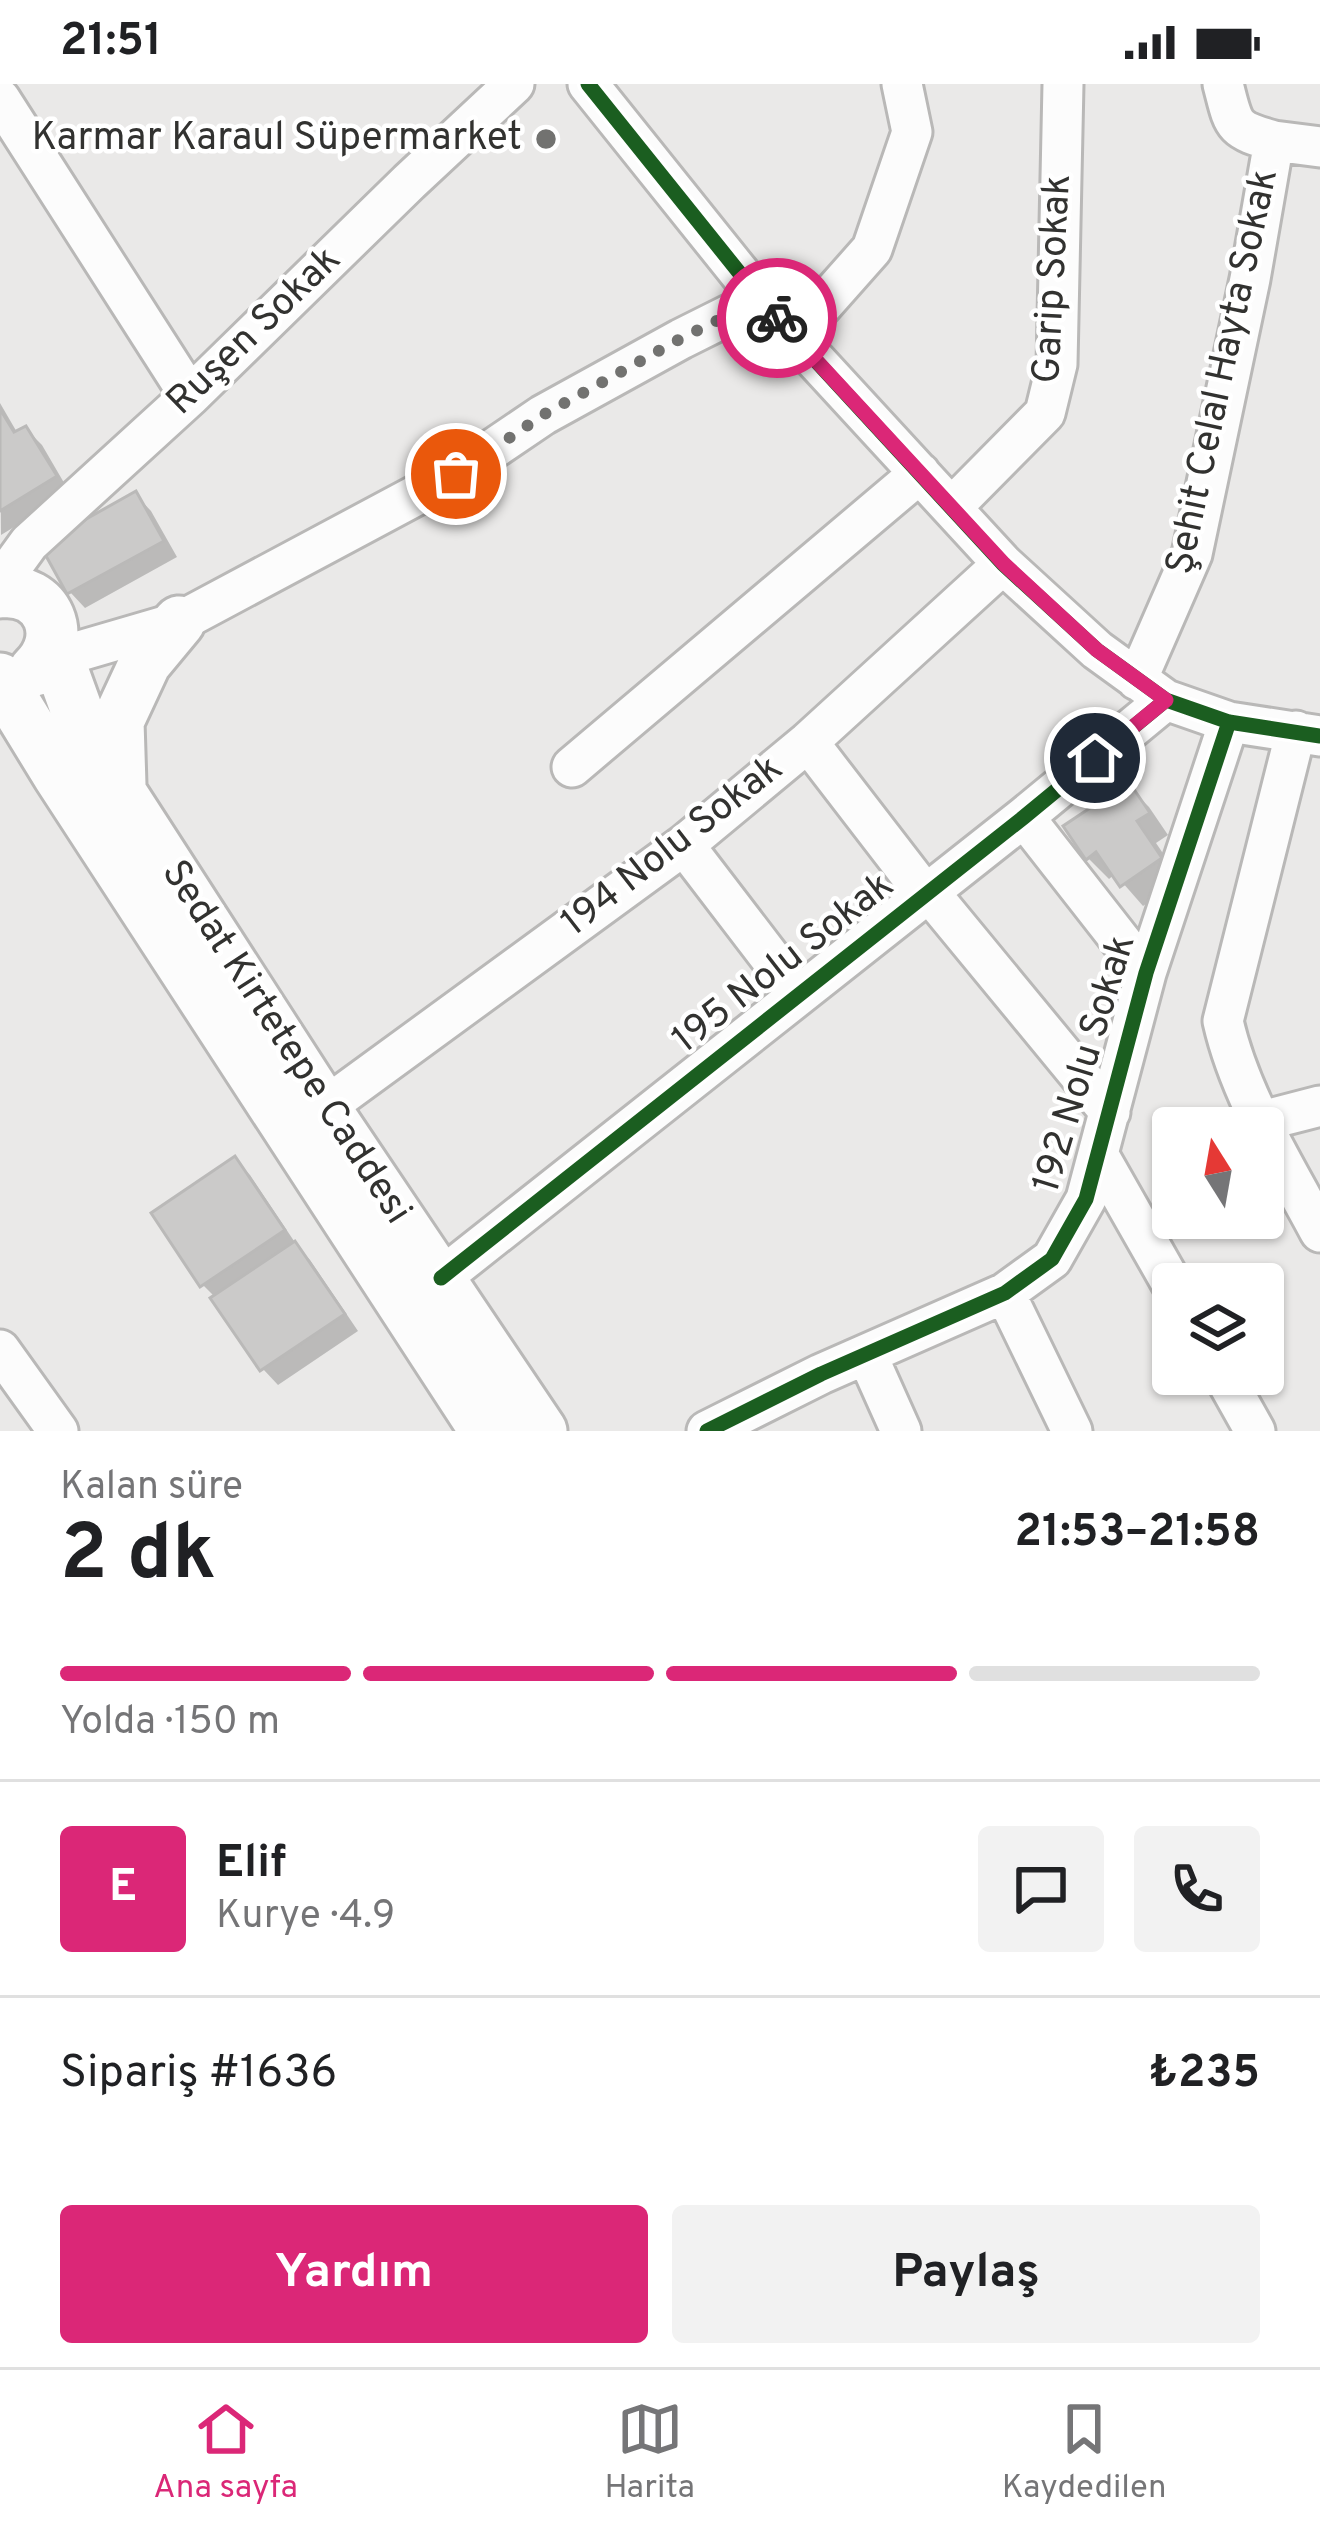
<!DOCTYPE html>
<html lang="tr">
<meta charset="utf-8">
<style>
:root{--surface:#fff;--page:#f2f2f2;--text:#202124;--muted:#757577;--line:#e0e0e0;--accent:#db2777}
body{margin:0;font-family:Overpass,sans-serif;background:var(--page);color:var(--text);height:100vh;display:flex;flex-direction:column;font-size:45px;white-space:nowrap}
*{box-sizing:border-box;margin:0}
p{font-size:39px;color:var(--muted)}
.icon{flex:none;width:66px;height:66px;fill:none;stroke:currentColor;stroke-width:2;stroke-linecap:round;stroke-linejoin:round}
.map{position:relative;height:1347px;overflow:hidden}
.sheet{display:flex;flex-direction:column;background:var(--surface);flex:1}
.sheet>*{flex:none}
.needle{width:78px;rotate:349deg}
.buttons{position:absolute;left:1152px;top:1023px;display:grid;gap:24px}
.buttons a{display:grid;place-items:center;width:132px;height:132px;border-radius:12px;background:var(--surface);box-shadow:0 3px 9px #0004;font-size:60px}
.pin{position:absolute;display:grid;place-items:center;width:102px;height:102px;color:#fff;margin:-51px;border:6px solid #fff;border-radius:50%;box-shadow:0 3px 12px #0007}
.courier{position:absolute;display:grid;place-items:center;width:120px;height:120px;margin:-60px;border:9px solid #db2777;border-radius:50%;background:#fff;color:#222;box-shadow:0 3px 15px #0007}
.headline em{font-style:normal;font-weight:700}
.headline div{display:flex;flex-direction:column-reverse}
.headline{display:flex;align-items:center;justify-content:space-between;height:204px;padding:0 60px}
h1{font-size:78px;font-weight:700;line-height:90px}
.bar{display:grid;grid-template-columns:repeat(4,1fr);gap:18px 12px;align-content:center;height:144px;padding:0 60px}
.bar i{height:15px;border-radius:9px;background:var(--line)}
.bar .active{background:var(--accent)}
.bar p{grid-column:span 4}
.line{display:flex;align-items:center;gap:30px;padding:0 60px;border-top:3px solid var(--line)}
.line div{flex:1}
.round{display:grid;place-items:center;flex:none;width:126px;height:126px;border-radius:12px;background:var(--page)}
.action{display:flex;gap:24px;margin-top:auto;padding:24px 60px}
.action a{flex:1;height:138px;border-radius:12px;background:var(--accent);color:#fff;font-size:48px;font-weight:700;line-height:138px;text-align:center}
.action a+a{background:var(--page);color:var(--text)}
.status{display:flex;justify-content:space-between;align-items:center;height:84px;padding:0 60px;background:var(--surface);direction:ltr}
.status svg{height:33px;fill:currentColor}
.tab-bar{display:flex;justify-content:space-around;align-items:center;height:168px;border-top:3px solid var(--line);background:var(--surface);font-size:33px;color:var(--muted)}
.tab-bar a{display:grid;justify-items:center;gap:6px}
.tab-bar .active{color:var(--accent)}
.map>svg:first-child{display:block}
</style>
<div class="status"><b>21:51</b><svg viewBox="0 0 49 12"><path d="M0 12V9h3v3zM5 12V6h3v6zM10 12V3h3v9zM15 12V0h3v12zM26 1h20v11H26zM47 4h2v5h-2z"/></svg></div>
<div class="map">
<svg width="1320" height="1347" viewBox="0 0 1320 1347">
<rect width="100%" height="100%" fill="#eae9e8"/>
<path fill="#0003" d="M0,319L18,350L26,345L42,361L70,409L1,451Z
M136,411L151,427L177,473L85,524L70,508Z
M1128,702L1149,723L1168,751L1156,759L1181,796L1143,822L1115,790L1109,795L1088,774Z
M235,1076L250,1091L298,1163L310,1176L358,1247L278,1301L263,1285L216,1214L203,1201Z"/>
<path fill="#cbcac9" stroke="#bab9b8" stroke-width="3" d="M0,325L14,348L26,342L57,392L0,427Z
M136,407L164,457L67,510L40,461Z
M1129,698L1150,729L1137,737L1162,774L1120,803L1096,768L1086,776L1063,742Z
M235,1072L285,1146L200,1203L151,1129Z
M295,1157L345,1230L260,1287L210,1214Z"/>
<g fill="none" stroke-linecap="round" stroke-linejoin="round">
<g stroke="#b9b8b7" stroke-width="45">
<path id="minor" d="M588,0L770,227L1003,480L1097,566L1166,616L1229,638L1320,652
M0,15L190,312
M1274,57L1320,63
M794,253L872,165L912,48L902,0
M952,423L1045,329L1057,280L1063,0
M0,499L29,459L190,312L409,98L514,0
M42,578L179,538L456,390L543,331L681,255L761,215
M1137,596L1192,470L1250,195L1274,57C1231,45 1234,42 1223,0
M1296,647L1223,937C1240,1012 1284,1080 1320,1148
M808,658L925,810
M572,683L920,389
M1024,733L1146,889
M684,761L798,910
M928,807L1110,1028
M324,1024L684,761L808,658L1003,480
M1262,1037L1320,1022
M1099,1072L1173,1202
M441,1194L1024,733L1166,616
M1005,1209L1072,1347
M0,1266L58,1347
M867,1271L901,1347
M1223,1290L1255,1347
M707,1347L821,1290L1005,1209L1052,1175L1086,1115L1146,889L1229,638"/>
</g>
<g stroke="#b9b8b7" stroke-width="57">
<path id="major" d="M0,508C49,503 69,554 35,586
M52,558L86,652L120,708L324,1024L541,1347
M0,595L58,690L486,1347
M120,701L118,637L145,579L179,538"/>
</g>
<use href="#minor" stroke="#fcfcfc" stroke-width="39"/>
<use href="#major" stroke="#fcfcfc" stroke-width="51"/>
<g stroke="#fff" stroke-width="22">
<path id="cycleway" d="M588,0L770,227L1003,480L1097,566L1166,616L1229,638L1320,652
M441,1194L1024,733L1166,616
M707,1347L821,1290L1005,1209L1052,1175L1086,1115L1146,889L1229,638"/>
</g>
<use href="#cycleway" stroke="#1b5e20" stroke-width="15"/>
</g>
<g fill="none" stroke-linecap="round" stroke-linejoin="round">
<path stroke="#727270" stroke-width="12" stroke-dasharray="0 21.6" d="M456,390L543,331L680,255L761,215L777,234"/>
<path stroke="#db2777" stroke-width="15" d="M777,234L1004,480L1097,566L1166,616L1095,674"/>
</g>
<circle fill="#727270" stroke="#fff" stroke-width="4.5" cx="546" cy="55" r="12"/>
<g text-anchor="middle" dominant-baseline="central" stroke-width="9" stroke-linejoin="round" paint-order="stroke">
<g font-size="39" fill="#323230" stroke="#fff" text-anchor="end">
<text x="522" y="55">Karmar Karaul Süpermarket</text>
</g>
<g font-size="39" fill="#323230" stroke="#fff">
<text transform="translate(1054 195) rotate(-87)">Garip Sokak</text>
<text transform="translate(255 248) rotate(-44)">Ruşen Sokak</text>
<text transform="translate(1224 288) rotate(-78)">Şehit Celal Hayta Sokak</text>
<text transform="translate(673 763) rotate(-38)">194 Nolu Sokak</text>
<text transform="translate(784 880) rotate(-38)">195 Nolu Sokak</text>
<text transform="translate(285 959) rotate(57)">Sedat Kirtetepe Caddesi</text>
<text transform="translate(1086 980) rotate(-73)">192 Nolu Sokak</text>
</g>
</g>
</svg>
<div class="buttons">
<a><svg class="needle" viewBox="-14 -14 28 28"><path d="M0-13l5 13h-10z" fill="#e53935"/><path d="M0 13l5-13h-10z" fill="#757577"/></svg></a>
<a><svg class="icon" aria-label="layers" viewBox="0 0 24 24"><path d="M12 4l9 5-9 5-9-5zM3 14l9 5 9-5"/></svg></a>
</div>
<div class="pin" style="left:456px;top:390px;background:#ea580c"><svg class="icon" aria-label="bag" viewBox="0 0 24 24"><path d="M5 8h14l-1 12H6zM9 8a3 3 0 0 1 6 0"/></svg></div>
<div class="pin" style="left:1095px;top:674px;background:#1f2937"><svg class="icon" aria-label="home" viewBox="0 0 24 24"><path d="M3 11l9-7 9 7M6 9v11h12V9"/></svg></div>
<div class="courier" style="left:777px;top:234px"><svg class="icon" aria-label="bike" viewBox="0 0 24 24"><circle cx="6" cy="16" r="4"/><circle cx="18" cy="16" r="4"/><path d="M6 16l4-8h5l3 8M10 8l3 8H6M13 5h3"/></svg></div>
</div>
<section class="sheet">
<div class="headline"><div><h1>2 dk</h1><p>Kalan süre</p></div><em>21:53–21:58</em></div>
<div class="bar"><i class="active"></i><i class="active"></i><i class="active"></i><i></i><p>Yolda · 150 m</p></div>
<div class="line" style="height:216px"><b class="round" style="background:var(--accent);color:#fff">E</b><div><b>Elif</b><p>Kurye · 4.9</p></div><a class="round"><svg class="icon" aria-label="chat" viewBox="0 0 24 24"><path d="M4 5h16v11H9l-5 4z"/></svg></a><a class="round"><svg class="icon" aria-label="phone" viewBox="0 0 24 24"><path d="M5 4h4l2 5-3 2q2 4 5 5l2-3 5 2v4C11 20 4 13 5 4z"/></svg></a></div>
<div class="line" style="height:156px"><div>Sipariş #1636</div><b>₺235</b></div>
<div class="action"><a>Yardım</a><a>Paylaş</a></div>
</section>
<nav class="tab-bar">
<a class="active"><svg class="icon" aria-label="home" viewBox="0 0 24 24"><path d="M3 11l9-7 9 7M6 9v11h12V9"/></svg>Ana sayfa</a>
<a><svg class="icon" aria-label="map" viewBox="0 0 24 24"><path d="M3 6l6-2 6 2 6-2v14l-6 2-6-2-6 2zM9 4v14M15 6v14"/></svg>Harita</a>
<a><svg class="icon" aria-label="saved" viewBox="0 0 24 24"><path d="M7 4h10v16l-5-4-5 4z"/></svg>Kaydedilen</a>
</nav>
